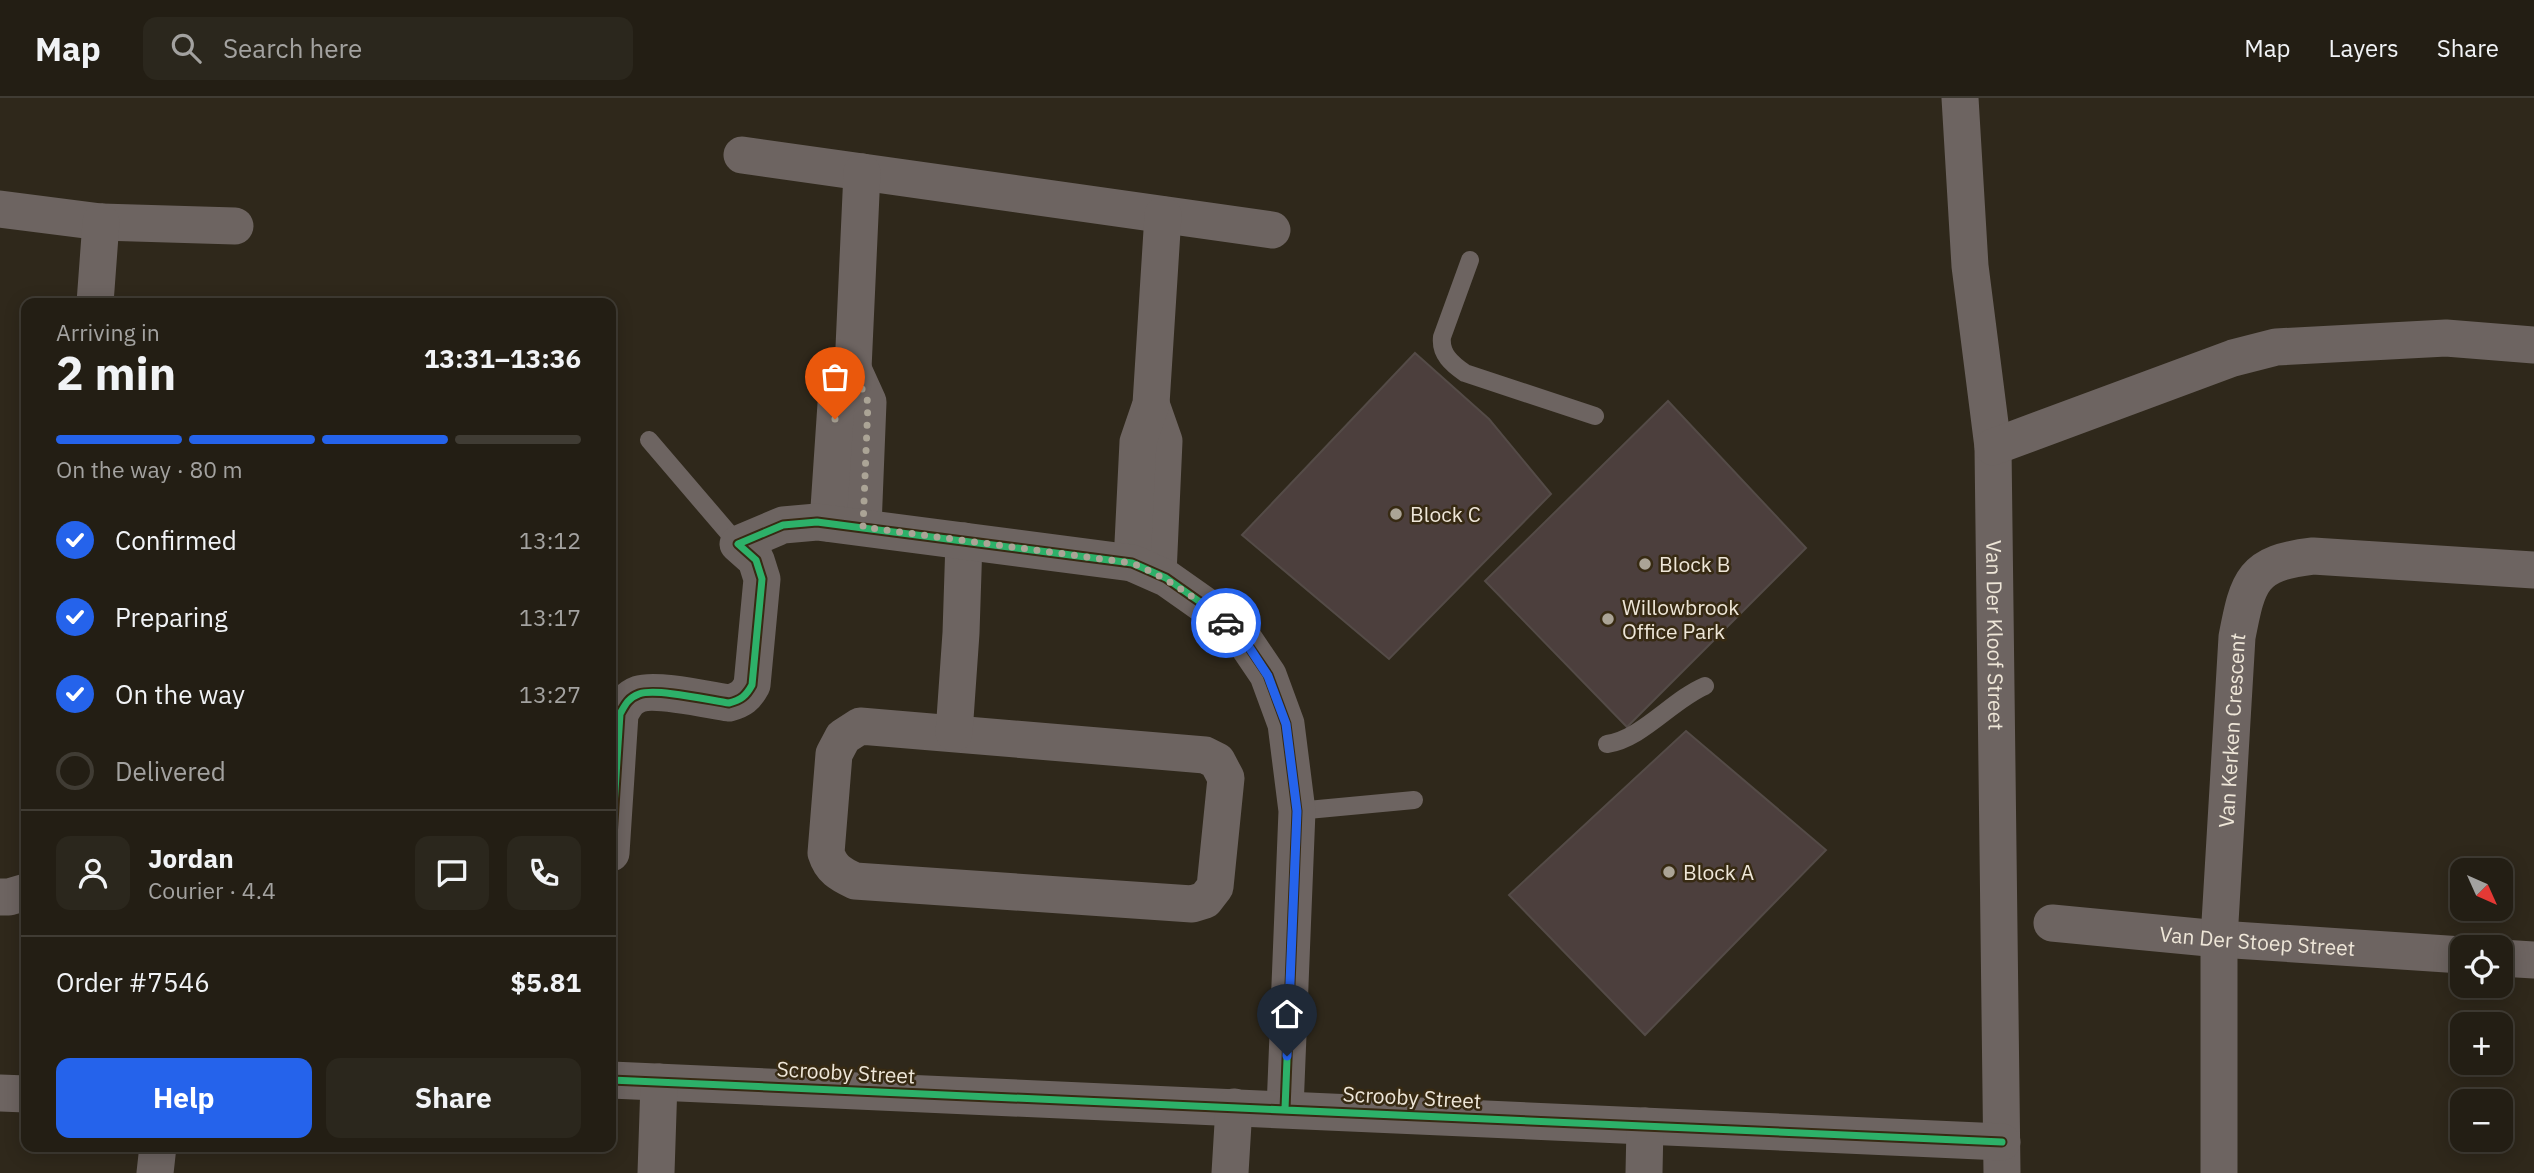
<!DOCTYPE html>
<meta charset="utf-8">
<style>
:root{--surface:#231e14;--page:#2b271d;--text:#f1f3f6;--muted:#a3a2a0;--line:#403c34;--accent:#2563eb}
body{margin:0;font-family:"IBM Plex Sans",sans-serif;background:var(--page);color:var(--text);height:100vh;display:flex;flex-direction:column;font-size:26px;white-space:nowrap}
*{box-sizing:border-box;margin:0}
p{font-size:23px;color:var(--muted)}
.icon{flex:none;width:38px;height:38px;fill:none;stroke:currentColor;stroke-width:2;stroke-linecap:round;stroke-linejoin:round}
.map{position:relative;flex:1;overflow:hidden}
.details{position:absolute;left:21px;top:200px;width:595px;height:854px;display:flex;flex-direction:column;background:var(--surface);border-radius:14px;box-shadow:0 4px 18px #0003,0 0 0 2px var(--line)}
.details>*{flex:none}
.needle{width:46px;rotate:135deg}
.tools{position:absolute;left:2450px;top:760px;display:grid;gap:14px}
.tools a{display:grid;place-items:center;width:63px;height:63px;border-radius:14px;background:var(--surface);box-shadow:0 4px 18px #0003,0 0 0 2px var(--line);font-size:35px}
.pin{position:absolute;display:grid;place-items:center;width:60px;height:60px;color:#fff;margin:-72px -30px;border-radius:50% 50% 50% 0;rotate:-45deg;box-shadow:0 0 7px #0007}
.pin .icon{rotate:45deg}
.courier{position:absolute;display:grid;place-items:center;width:70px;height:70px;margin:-35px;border:5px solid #2563eb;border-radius:50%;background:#fff;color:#222;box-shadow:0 2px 9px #0007}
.overview em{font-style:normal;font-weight:700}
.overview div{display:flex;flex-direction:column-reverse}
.overview{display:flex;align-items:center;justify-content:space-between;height:119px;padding:0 35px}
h1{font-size:46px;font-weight:700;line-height:52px}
.bar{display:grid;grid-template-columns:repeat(4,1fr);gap:10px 7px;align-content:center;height:84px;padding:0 35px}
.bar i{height:9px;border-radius:5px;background:var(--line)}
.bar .on{background:var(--accent)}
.bar p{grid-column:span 4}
.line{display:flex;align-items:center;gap:18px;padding:0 35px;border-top:2px solid var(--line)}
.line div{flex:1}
.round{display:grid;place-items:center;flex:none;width:74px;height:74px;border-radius:14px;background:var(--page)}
ol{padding:0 35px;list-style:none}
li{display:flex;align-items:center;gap:21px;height:77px}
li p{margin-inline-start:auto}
li .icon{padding:7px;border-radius:50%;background:var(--accent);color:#fff;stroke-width:4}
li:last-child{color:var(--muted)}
li i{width:38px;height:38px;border:4px solid var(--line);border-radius:50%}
.action{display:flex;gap:14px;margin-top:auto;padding:14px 35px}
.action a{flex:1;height:80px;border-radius:14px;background:var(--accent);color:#fff;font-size:28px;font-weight:700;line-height:80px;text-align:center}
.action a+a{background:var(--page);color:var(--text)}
header{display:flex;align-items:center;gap:42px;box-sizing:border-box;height:98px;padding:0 35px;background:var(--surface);border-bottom:2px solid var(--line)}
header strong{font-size:33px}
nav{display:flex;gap:38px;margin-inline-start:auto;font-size:24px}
.search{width:490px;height:63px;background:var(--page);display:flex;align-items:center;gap:18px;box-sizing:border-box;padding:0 24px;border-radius:14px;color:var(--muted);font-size:26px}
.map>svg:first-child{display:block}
</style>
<header>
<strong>Map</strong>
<div class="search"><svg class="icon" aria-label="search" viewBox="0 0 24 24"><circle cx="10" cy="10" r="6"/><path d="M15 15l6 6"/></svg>Search here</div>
<nav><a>Map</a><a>Layers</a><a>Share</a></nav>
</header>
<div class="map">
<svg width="2534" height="1075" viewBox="0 0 2534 1075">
<rect width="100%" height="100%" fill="#2f281b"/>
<path fill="#4c3f3d" stroke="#544b47" stroke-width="2" d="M1415,255L1489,321L1551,396L1389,561L1242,437Z
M1668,303L1806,450L1627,629L1485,483Z
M1686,633L1826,752L1645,937L1509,797Z"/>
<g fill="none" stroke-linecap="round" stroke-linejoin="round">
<path stroke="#6d6461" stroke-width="18" d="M1470,162L1442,239C1440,256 1452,266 1465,275L1595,318
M649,342L738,446
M1607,646C1642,641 1672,602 1705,588
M1297,713L1414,702"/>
<g stroke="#6d6461" stroke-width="37">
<path id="s1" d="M1960,0L1970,168L1993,349L2002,1075"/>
<path d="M742,57L1272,132"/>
<path d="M0,111L101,124L235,128"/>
<path d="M95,205L101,124"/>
<path d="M853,271L868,304L863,429"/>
<path d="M1151,306L1164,343L1158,476"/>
<path d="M1993,349L2233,260L2276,249L2446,240L2534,247"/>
<path d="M828,425L836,306L853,271L862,74"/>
<path d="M1132,465L1138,344L1151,306L1163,117"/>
<path d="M860,628L1205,657L1217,663L1226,680L1215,789L1205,802L1192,806L855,783C840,776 831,771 826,755L834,656L843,639Z"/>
<path d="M954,635L961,535L964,443"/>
<path d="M611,755L620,616C625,607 628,600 639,596C656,590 709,602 729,605C741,602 746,598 752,587L762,481L756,462L738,446L783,427L817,424L1132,465L1166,480L1210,511L1243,540L1268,577L1286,626L1297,713L1285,1011"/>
<path d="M0,799H9L26,794"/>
<path id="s2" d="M2052,825L2219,841L2462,857"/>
<path d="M2501,860L2534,862"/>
<path d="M611,982L2002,1044"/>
<path d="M0,995L26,996"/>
<path d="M155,1075L158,1048"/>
<path d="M656,1075L659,984"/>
<path d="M1230,1075L1234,1009"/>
<path d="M1644,1075L1645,1028"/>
<path id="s3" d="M2219,1075V841L2237,539C2248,482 2252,465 2313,458L2534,472"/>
</g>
<g stroke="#372a13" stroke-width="11">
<path id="cycleway" d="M611,755L620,616C625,607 628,600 639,596C656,590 709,602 729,605C741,602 746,598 752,587L762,481L756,462L738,446L783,427L817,424L1132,465L1166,480L1210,511L1243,540L1268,577L1286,626L1297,713L1285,1011
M611,982L2002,1044"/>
</g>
<use href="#cycleway" stroke="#2db169" stroke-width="7"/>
</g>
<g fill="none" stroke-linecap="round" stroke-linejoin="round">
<path stroke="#aba496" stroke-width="7" stroke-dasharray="0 12.6" d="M835,321L839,298L853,271L868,304L863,429L1132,465C1167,480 1197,500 1226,525"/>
<path stroke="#2563eb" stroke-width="9" d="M1226,525L1243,540L1268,578L1286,626L1297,713L1287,958"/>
</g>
<g fill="#aba496" stroke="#372a13" stroke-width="2.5">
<circle cx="1396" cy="416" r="7"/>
<circle cx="1645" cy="466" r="7"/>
<circle cx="1608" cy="521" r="7"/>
<circle cx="1669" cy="774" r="7"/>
</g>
<g text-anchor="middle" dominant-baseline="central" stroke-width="5" stroke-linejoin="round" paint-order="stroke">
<g font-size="21" fill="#eee6d8" stroke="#372a13" text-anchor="start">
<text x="1410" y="416">Block C</text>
<text x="1659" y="466">Block B</text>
<text x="1622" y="509">Willowbrook<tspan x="1622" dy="24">Office Park</tspan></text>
<text x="1683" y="774">Block A</text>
</g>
<g font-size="21" fill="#eee6d8" stroke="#372a13">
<text stroke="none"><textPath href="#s1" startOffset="539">Van Der Kloof Street</textPath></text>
<text stroke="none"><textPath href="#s3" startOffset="443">Van Kerken Crescent</textPath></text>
<text stroke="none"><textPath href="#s2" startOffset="206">Van Der Stoep Street</textPath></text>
<text transform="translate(846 974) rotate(3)">Scrooby Street</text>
<text transform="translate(1412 999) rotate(3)">Scrooby Street</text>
</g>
</g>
</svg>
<div class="tools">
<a><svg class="needle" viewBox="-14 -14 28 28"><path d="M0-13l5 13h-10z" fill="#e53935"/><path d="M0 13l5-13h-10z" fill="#a3a2a0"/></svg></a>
<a><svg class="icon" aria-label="locate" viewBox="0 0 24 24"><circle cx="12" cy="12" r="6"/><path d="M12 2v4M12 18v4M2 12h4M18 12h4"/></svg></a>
<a>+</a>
<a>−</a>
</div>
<div class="pin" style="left:835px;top:321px;background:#ea580c"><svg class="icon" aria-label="bag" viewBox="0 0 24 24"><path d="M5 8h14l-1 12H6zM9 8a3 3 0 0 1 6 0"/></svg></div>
<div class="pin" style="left:1287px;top:958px;background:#1f2937"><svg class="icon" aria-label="home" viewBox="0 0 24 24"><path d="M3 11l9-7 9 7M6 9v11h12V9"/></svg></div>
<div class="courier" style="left:1226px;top:525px"><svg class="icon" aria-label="car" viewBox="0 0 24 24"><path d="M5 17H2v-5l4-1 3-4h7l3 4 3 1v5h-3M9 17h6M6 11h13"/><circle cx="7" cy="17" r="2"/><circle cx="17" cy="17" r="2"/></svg></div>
<section class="details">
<div class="overview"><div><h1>2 min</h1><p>Arriving in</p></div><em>13:31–13:36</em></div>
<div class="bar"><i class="on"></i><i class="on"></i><i class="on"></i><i></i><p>On the way · 80 m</p></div>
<ol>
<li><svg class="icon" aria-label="check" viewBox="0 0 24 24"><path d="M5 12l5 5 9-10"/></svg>Confirmed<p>13:12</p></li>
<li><svg class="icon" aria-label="check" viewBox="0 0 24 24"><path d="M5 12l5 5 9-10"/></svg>Preparing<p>13:17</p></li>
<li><svg class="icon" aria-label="check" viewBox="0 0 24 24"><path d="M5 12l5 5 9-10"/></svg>On the way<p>13:27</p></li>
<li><i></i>Delivered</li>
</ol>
<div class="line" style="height:126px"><a class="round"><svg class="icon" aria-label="person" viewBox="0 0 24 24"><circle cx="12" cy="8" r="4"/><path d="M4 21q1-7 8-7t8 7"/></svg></a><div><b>Jordan</b><p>Courier · 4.4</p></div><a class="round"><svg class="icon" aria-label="chat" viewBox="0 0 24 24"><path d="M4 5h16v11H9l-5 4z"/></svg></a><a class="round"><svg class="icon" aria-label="phone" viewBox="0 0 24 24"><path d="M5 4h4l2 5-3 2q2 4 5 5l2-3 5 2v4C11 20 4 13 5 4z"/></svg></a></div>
<div class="line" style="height:91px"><div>Order #7546</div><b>$5.81</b></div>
<div class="action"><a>Help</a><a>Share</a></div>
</section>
</div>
